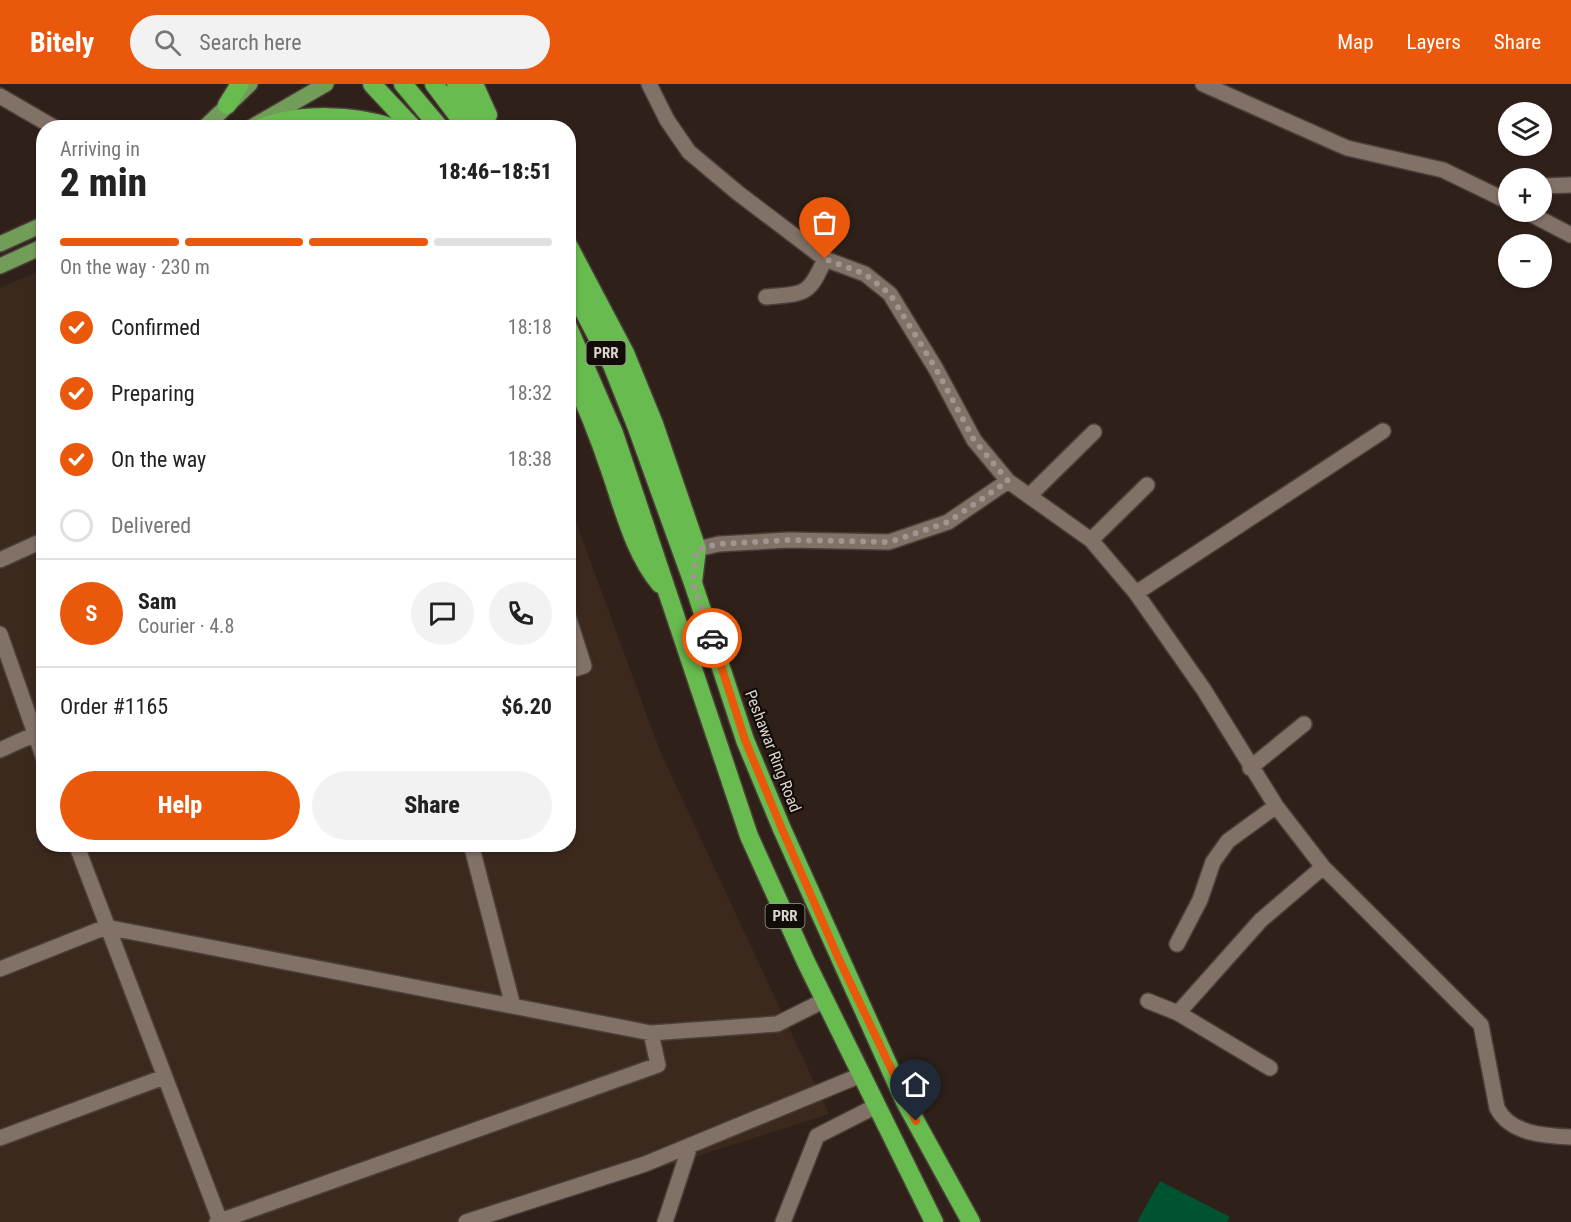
<!DOCTYPE html>
<meta charset="utf-8">
<style>
:root{--surface:#fff;--page:#f2f2f2;--text:#222;--muted:#767676;--line:#e0e0e0;--accent:#ea580c}
body{margin:0;font-family:"Roboto Condensed",sans-serif;background:var(--page);color:var(--text);height:100vh;display:flex;flex-direction:column;font-size:22px;white-space:nowrap}
*{box-sizing:border-box;margin:0}
p{font-size:20px;color:var(--muted)}
.icon{flex:none;width:33px;height:33px;fill:none;stroke:currentColor;stroke-width:2;stroke-linecap:round;stroke-linejoin:round}
.map{position:relative;flex:1;overflow:hidden}
.drawer{position:absolute;left:36px;top:36px;width:540px;height:732px;display:flex;flex-direction:column;background:var(--surface);border-radius:24px;box-shadow:0 2px 4px #0004}
.drawer>*{flex:none}
.fabs{position:absolute;left:1498px;top:18px;display:grid;gap:12px}
.fabs a{display:grid;place-items:center;width:54px;height:54px;border-radius:50%;background:var(--surface);box-shadow:0 2px 4px #0004;font-size:30px}
.pin{position:absolute;display:grid;place-items:center;width:51px;height:51px;color:#fff;margin:-62px -26px;border-radius:50% 50% 50% 0;rotate:-45deg;box-shadow:0 0 6px #0007}
.pin .icon{rotate:45deg}
.courier{position:absolute;display:grid;place-items:center;width:60px;height:60px;margin:-30px;border:4px solid #ea580c;border-radius:50%;background:#fff;color:#222;box-shadow:0 2px 8px #0007}
.headline em{font-style:normal;font-weight:800}
.headline div{display:flex;flex-direction:column-reverse}
.headline{display:flex;align-items:center;justify-content:space-between;height:102px;padding:0 24px}
h1{font-size:39px;font-weight:800;line-height:45px}
.bar{display:grid;grid-template-columns:repeat(4,1fr);gap:9px 6px;align-content:center;height:72px;padding:0 24px}
.bar i{height:8px;border-radius:4px;background:var(--line)}
.bar .active{background:var(--accent)}
.bar p{grid-column:span 4}
.line{display:flex;align-items:center;gap:15px;padding:0 24px;border-top:2px solid var(--line)}
.line div{flex:1}
.round{display:grid;place-items:center;flex:none;width:63px;height:63px;border-radius:32px;background:var(--page)}
ol{padding:0 24px;list-style:none}
li{display:flex;align-items:center;gap:18px;height:66px}
li p{margin-inline-start:auto}
li .icon{padding:6px;border-radius:50%;background:var(--accent);color:#fff;stroke-width:4}
li:last-child{color:var(--muted)}
li i{width:33px;height:33px;border:3px solid var(--line);border-radius:50%}
.action{display:flex;gap:12px;margin-top:auto;padding:12px 24px}
.action a{flex:1;height:69px;border-radius:36px;background:var(--accent);color:#fff;font-size:24px;font-weight:800;line-height:69px;text-align:center}
.action a+a{background:var(--page);color:var(--text)}
header{display:flex;align-items:center;gap:36px;box-sizing:border-box;height:84px;padding:0 30px;background:var(--accent);color:#fff}
header strong{font-size:28px}
nav{display:flex;gap:33px;margin-inline-start:auto;font-size:21px}
.search{width:420px;height:54px;background:var(--page);display:flex;align-items:center;gap:15px;box-sizing:border-box;padding:0 21px;border-radius:33px;color:var(--muted);font-size:22px}
.map>svg:first-child{display:block}
</style>
<header>
<strong>Bitely</strong>
<div class="search"><svg class="icon" aria-label="search" viewBox="0 0 24 24"><circle cx="10" cy="10" r="6"/><path d="M15 15l6 6"/></svg>Search here</div>
<nav><a>Map</a><a>Layers</a><a>Share</a></nav>
</header>
<div class="map">
<svg width="1571" height="1138" viewBox="0 0 1571 1138">
<rect width="100%" height="100%" fill="#2f2119"/>
<path fill="#3c291e" d="M43,185L44,760H568L569,419L660,667L829,1030L492,1138H0V204Z"/>
<path fill="#005331" d="M1160,1097L1230,1133L1227,1138H1137Z"/>
<g fill="none" stroke-linecap="round" stroke-linejoin="round">
<g stroke="#4a3f39" stroke-width="18">
<path id="street" d="M649,0L667,36L689,68L738,109L825,175L865,190L890,210L936,285L974,356L1008,397L1091,456L1136,509L1204,606L1276,722L1323,783L1481,941L1497,1024C1510,1050 1545,1052 1571,1053
M1203,0L1347,64L1443,86L1509,118
M0,12L55,44
M1542,102L1571,101
M1527,128L1571,151
M766,213C805,209 808,213 825,175
M1029,412L1094,348
M1091,456L1147,401
M697,465L719,460L789,456L889,458L948,438L1008,397
M0,476L44,456
M1136,509L1383,347
M568,532L584,582L568,587
M0,550L44,675
M0,666L44,646
M1250,684L1304,640
M76,760L220,1137
M471,760L513,922
M1177,860L1200,816L1213,778L1228,757L1276,722
M0,885L106,843L651,949L658,981L217,1138
M1148,917L1178,929
M651,949L777,940L825,916
M1270,984L1178,929L1261,836L1323,783
M0,1054L164,993
M466,1138L645,1080L861,991
M665,1138L690,1062
M783,1138L817,1052L876,1022"/>
</g>
<g stroke="#4a3f39" stroke-width="18">
<path id="primary" d="M204,44L250,0
M250,44L326,0
M0,160L44,140
M0,182L44,162"/>
</g>
<g stroke="#4a3f39" stroke-width="21">
<path id="highway" d="M372,0L413,44
M403,0L440,44
M434,0L467,44
M456,0L488,44
M474,0L488,31
M227,21L240,0
M261,44C299,29 355,30 393,44
M568,161L625,269L654,340L697,465L693,498
M568,197L612,281L637,344L693,499L745,656L782,745L905,1018L971,1138
M568,243L614,349L749,752L806,878L934,1138
M568,282C584,316 598,350 610,386C623,423 634,469 660,500"/>
</g>
<use href="#street" stroke="#817167" stroke-width="15"/>
<use href="#primary" stroke="#729d59" stroke-width="15"/>
<use href="#highway" stroke="#68bb4f" stroke-width="18"/>
</g>
<g fill="none" stroke-linecap="round" stroke-linejoin="round">
<path stroke="#a0958f" stroke-width="6" stroke-dasharray="0 10.8" d="M712,554L693,499L697,465L719,460L789,456L890,458L948,438L1008,397L974,356L936,285L890,210L865,190L825,175"/>
<path stroke="#ea580c" stroke-width="8" d="M712,554L745,656L782,745L838,873L916,1037"/>
</g>
<g text-anchor="middle" dominant-baseline="central" stroke-width="4.5" stroke-linejoin="round" paint-order="stroke">
<g fill="#120c09" stroke="#a09893" stroke-width="1.5">
<rect x="586.5" y="257" width="39" height="24" rx="4.5"/>
<rect x="765.5" y="820" width="39" height="24" rx="4.5"/>
</g>
<g font-size="15" font-weight="bold" fill="#ddd4ce">
<text x="606" y="269">PRR</text>
<text x="785" y="832">PRR</text>
</g>
<g font-size="16" fill="#ddd4ce" stroke="#120c09">
<text transform="translate(773 667) rotate(69)">Peshawar Ring Road</text>
</g>
</g>
</svg>
<div class="fabs">
<a><svg class="icon" aria-label="layers" viewBox="0 0 24 24"><path d="M12 4l9 5-9 5-9-5zM3 14l9 5 9-5"/></svg></a>
<a>+</a>
<a>−</a>
</div>
<div class="pin" style="left:825px;top:175px;background:#ea580c"><svg class="icon" aria-label="bag" viewBox="0 0 24 24"><path d="M5 8h14l-1 12H6zM9 8a3 3 0 0 1 6 0"/></svg></div>
<div class="pin" style="left:916px;top:1037px;background:#1f2937"><svg class="icon" aria-label="home" viewBox="0 0 24 24"><path d="M3 11l9-7 9 7M6 9v11h12V9"/></svg></div>
<div class="courier" style="left:712px;top:554px"><svg class="icon" aria-label="car" viewBox="0 0 24 24"><path d="M5 17H2v-5l4-1 3-4h7l3 4 3 1v5h-3M9 17h6M6 11h13"/><circle cx="7" cy="17" r="2"/><circle cx="17" cy="17" r="2"/></svg></div>
<section class="drawer">
<div class="headline"><div><h1>2 min</h1><p>Arriving in</p></div><em>18:46–18:51</em></div>
<div class="bar"><i class="active"></i><i class="active"></i><i class="active"></i><i></i><p>On the way · 230 m</p></div>
<ol>
<li><svg class="icon" aria-label="check" viewBox="0 0 24 24"><path d="M5 12l5 5 9-10"/></svg>Confirmed<p>18:18</p></li>
<li><svg class="icon" aria-label="check" viewBox="0 0 24 24"><path d="M5 12l5 5 9-10"/></svg>Preparing<p>18:32</p></li>
<li><svg class="icon" aria-label="check" viewBox="0 0 24 24"><path d="M5 12l5 5 9-10"/></svg>On the way<p>18:38</p></li>
<li><i></i>Delivered</li>
</ol>
<div class="line" style="height:108px"><b class="round" style="background:var(--accent);color:#fff">S</b><div><b>Sam</b><p>Courier · 4.8</p></div><a class="round"><svg class="icon" aria-label="chat" viewBox="0 0 24 24"><path d="M4 5h16v11H9l-5 4z"/></svg></a><a class="round"><svg class="icon" aria-label="phone" viewBox="0 0 24 24"><path d="M5 4h4l2 5-3 2q2 4 5 5l2-3 5 2v4C11 20 4 13 5 4z"/></svg></a></div>
<div class="line" style="height:78px"><div>Order #1165</div><b>$6.20</b></div>
<div class="action"><a>Help</a><a>Share</a></div>
</section>
</div>
